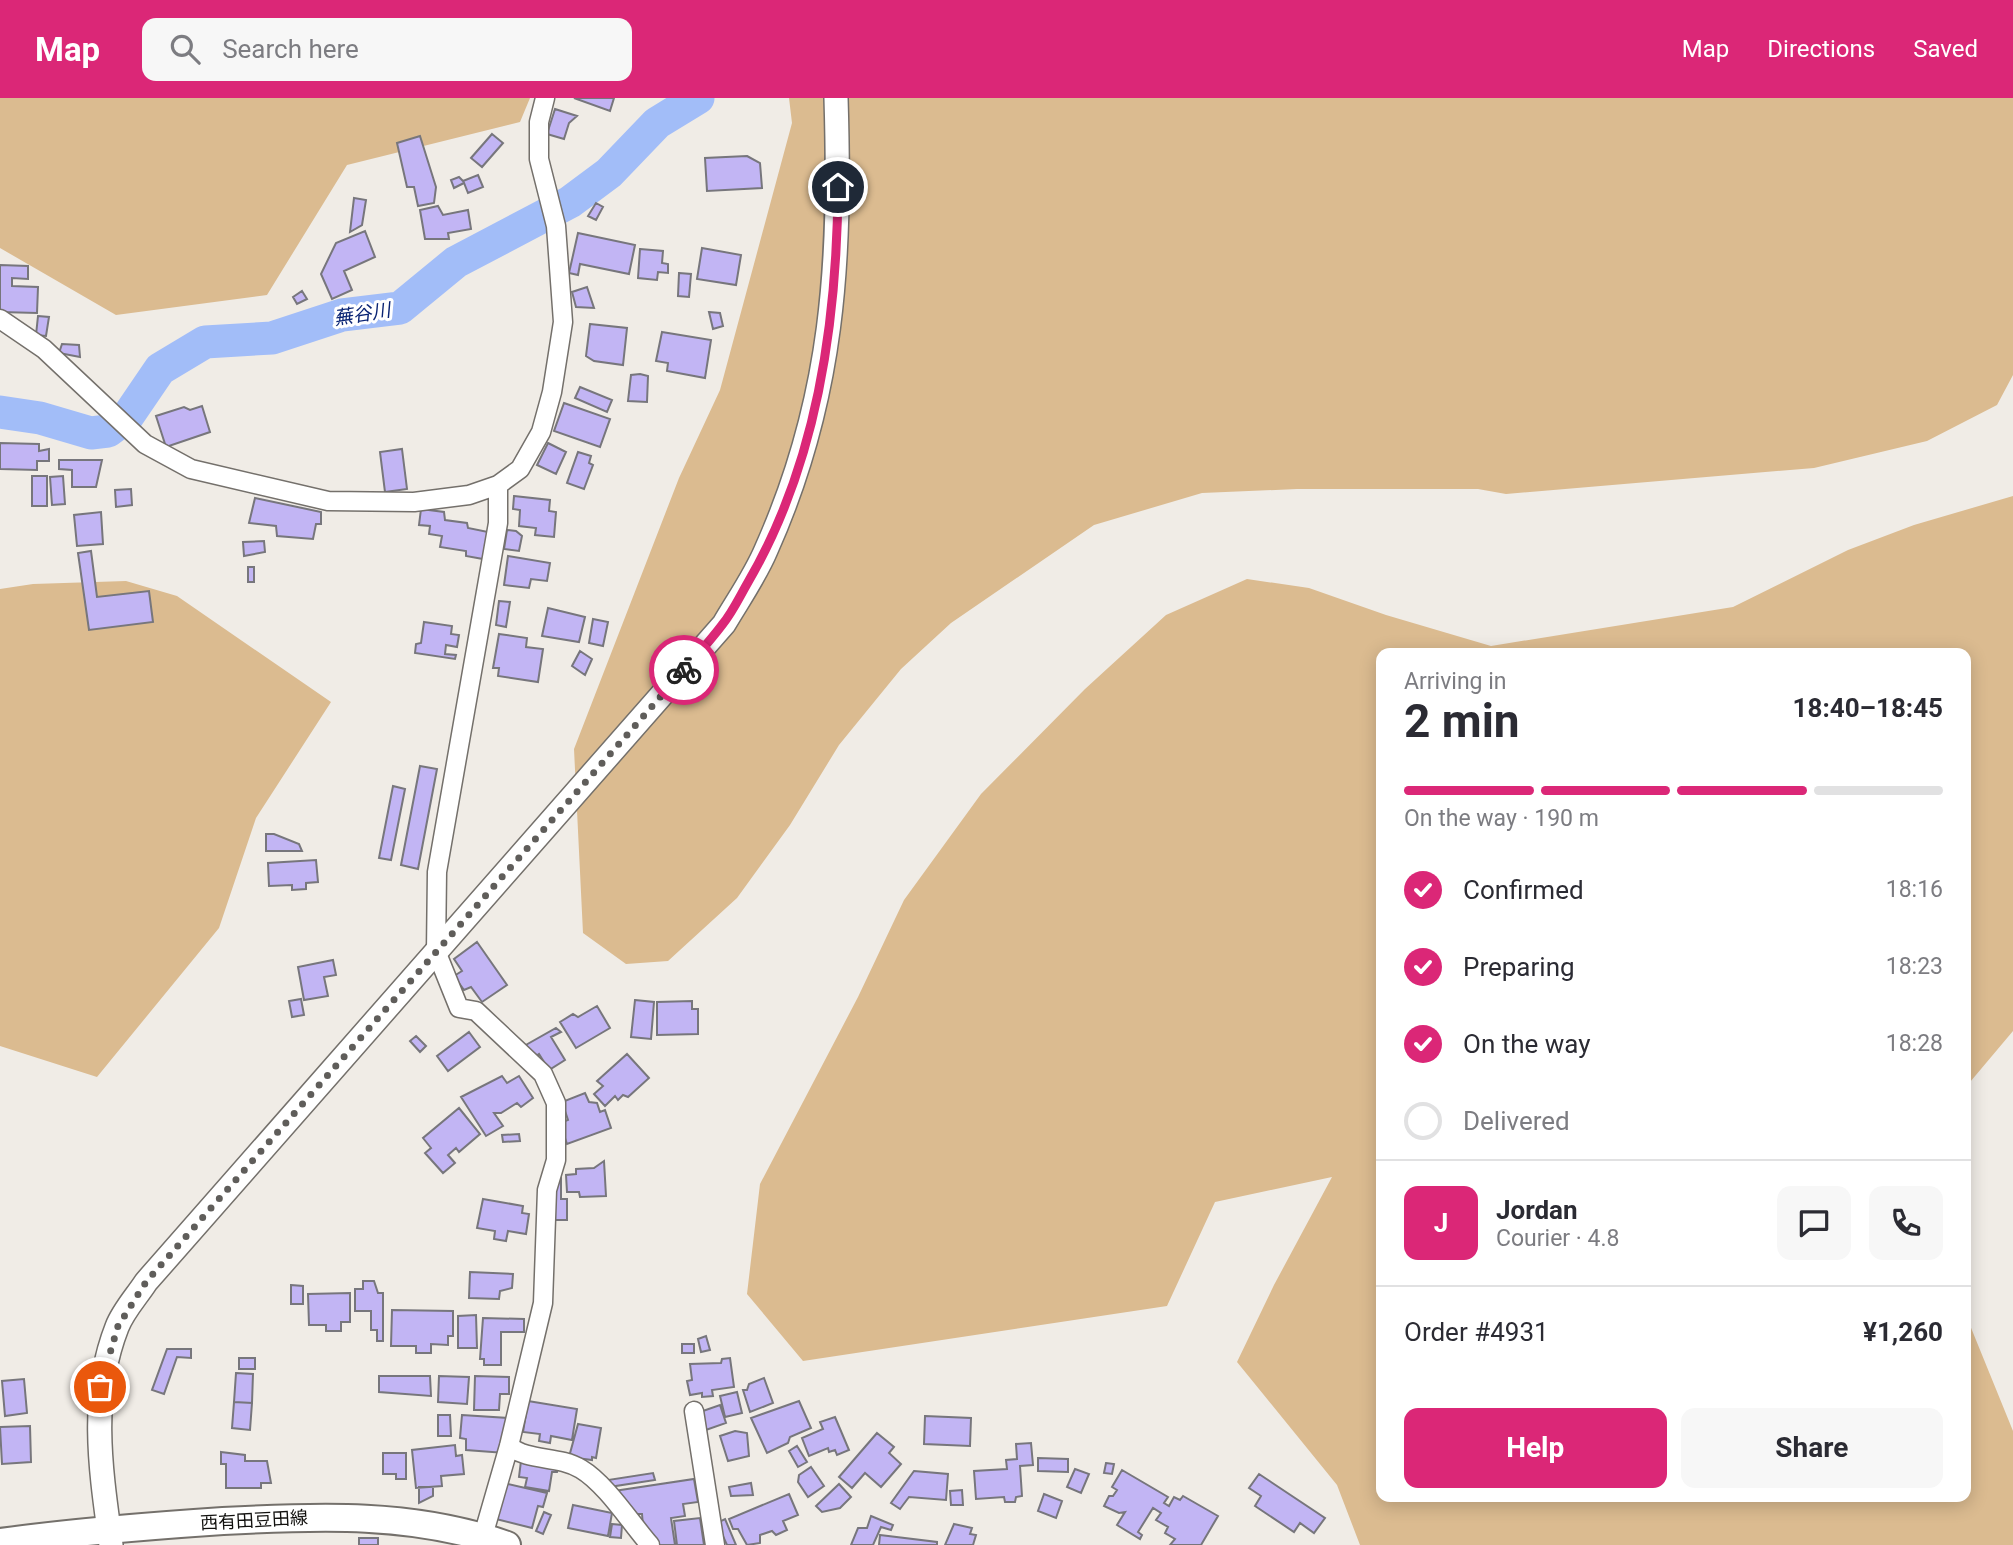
<!DOCTYPE html>
<meta charset="utf-8">
<style>
:root{--surface:#fff;--page:#f7f7f7;--text:#2b2b33;--muted:#7c7c81;--line:#e1e1e2;--accent:#db2777}
body{margin:0;font-family:Roboto,"Noto Sans JP",sans-serif;background:var(--page);color:var(--text);height:100vh;display:flex;flex-direction:column;font-size:26px;white-space:nowrap}
*{box-sizing:border-box;margin:0}
p{font-size:23px;color:var(--muted)}
.icon{flex:none;width:38px;height:38px;fill:none;stroke:currentColor;stroke-width:2;stroke-linecap:round;stroke-linejoin:round}
.map{position:relative;flex:1;overflow:hidden}
.details{position:absolute;left:1376px;top:550px;width:595px;height:854px;display:flex;flex-direction:column;background:var(--surface);border-radius:14px;box-shadow:0 4px 18px #0003}
.details>*{flex:none}
.pin{position:absolute;display:grid;place-items:center;width:60px;height:60px;color:#fff;margin:-30px;border:4px solid #fff;border-radius:50%;box-shadow:0 2px 7px #0007}
.courier{position:absolute;display:grid;place-items:center;width:70px;height:70px;margin:-35px;border:5px solid #db2777;border-radius:50%;background:#fff;color:#222;box-shadow:0 2px 9px #0007}
.head em{font-style:normal;font-weight:700}
.head div{display:flex;flex-direction:column-reverse}
.head{display:flex;align-items:center;justify-content:space-between;height:119px;padding:0 28px}
h1{font-size:46px;font-weight:700;line-height:52px}
.bar{display:grid;grid-template-columns:repeat(4,1fr);gap:10px 7px;align-content:center;height:84px;padding:0 28px}
.bar i{height:9px;border-radius:5px;background:var(--line)}
.bar .selected{background:var(--accent)}
.bar p{grid-column:span 4}
.line{display:flex;align-items:center;gap:18px;padding:0 28px;border-top:2px solid var(--line)}
.line div{flex:1}
.round{display:grid;place-items:center;flex:none;width:74px;height:74px;border-radius:14px;background:var(--page)}
ol{padding:0 28px;list-style:none}
li{display:flex;align-items:center;gap:21px;height:77px}
li p{margin-inline-start:auto}
li .icon{padding:7px;border-radius:50%;background:var(--accent);color:#fff;stroke-width:4}
li:last-child{color:var(--muted)}
li i{width:38px;height:38px;border:4px solid var(--line);border-radius:50%}
.cta{display:flex;gap:14px;margin-top:auto;padding:14px 28px}
.cta a{flex:1;height:80px;border-radius:14px;background:var(--accent);color:#fff;font-size:28px;font-weight:700;line-height:80px;text-align:center}
.cta a+a{background:var(--page);color:var(--text)}
header{display:flex;align-items:center;gap:42px;box-sizing:border-box;height:98px;padding:0 35px;background:var(--accent);color:#fff}
header strong{font-size:33px}
nav{display:flex;gap:38px;margin-inline-start:auto;font-size:24px}
.search{width:490px;height:63px;background:var(--page);display:flex;align-items:center;gap:18px;box-sizing:border-box;padding:0 24px;border-radius:14px;color:var(--muted);font-size:26px}
.map>svg:first-child{display:block}
</style>
<header>
<strong>Map</strong>
<div class="search"><svg class="icon" aria-label="search" viewBox="0 0 24 24"><circle cx="10" cy="10" r="6"/><path d="M15 15l6 6"/></svg>Search here</div>
<nav><a>Map</a><a>Directions</a><a>Saved</a></nav>
</header>
<div class="map">
<svg width="2013" height="1447" viewBox="0 0 2013 1447">
<rect width="100%" height="100%" fill="#f0ece6"/>
<path fill="#dbbb90" d="M0,0H530L520,24L347,67L267,197L116,217L0,150Z
M789,0H2013V277L1997,307L1927,343L1814,370L1506,396L1478,391H1297L1202,395L1094,427L951,525L901,571L839,647L790,727L737,800L668,863L626,866L583,835L574,651L679,380L720,292L792,25Z
M2013,398V933L1965,990V555H1381V1398H1965V1215L2013,1333V1447H1360L1337,1387L1237,1264L1274,1187L1332,1079L1215,1104L1167,1208L803,1263L747,1196L760,1086L858,899L904,802L981,696L1085,591L1166,517L1247,481L1309,490L1386,517L1491,548L1733,509L1848,452L1914,427Z
M126,483L177,498L331,604L256,720L219,830L97,979L0,948V491L33,486Z"/>
<g fill="none" stroke-linecap="round" stroke-linejoin="round">
<path stroke="#a2bdf8" stroke-width="33" d="M0,314L40,320L91,335L108,333L128,318L160,271L205,244L272,240L342,217L400,210L456,164L570,104L609,75L657,25L698,0"/>
</g>
<path fill="#c2b5f4" stroke="#77767c" stroke-width="2" d="M574,0H614L610,13Z
M555,11L577,18L569,25L564,41L547,36Z
M492,36L503,45L482,69L471,60Z
M420,38L436,89L434,105L418,108L414,89H407L397,45Z
M747,58L760,65L762,90L707,93L705,60Z
M478,77L483,89L468,95L464,85L454,90L451,82L459,79L463,83Z
M354,100L366,102L362,127L350,134Z
M596,105L603,109L596,122L588,118Z
M438,108L443,117L468,112L471,131L448,135L449,141H425L420,112Z
M365,133L375,159L344,173L352,192L332,201L321,176L336,145Z
M578,135L635,147L629,176L580,166L578,177L569,175Z
M702,150L741,157L736,187L697,181Z
M640,151L663,153L662,165L668,166V175L658,174L657,182L638,180Z
M0,167L28,168V181L12,180V188L38,189L37,215L0,214Z
M679,175L691,176L689,199L678,198Z
M587,189L594,210L576,209L572,194Z
M302,193L307,201L297,206L293,199Z
M709,214L720,215L723,228L713,231Z
M38,218L49,219L46,238L36,237Z
M590,226L627,230L623,267L594,263L586,258Z
M662,234L711,242L705,280L667,273L668,265L656,263Z
M62,246L79,247L80,259L59,255Z
M640,276L648,278L647,304L628,303L631,277Z
M580,289L612,302L607,314L575,300Z
M564,305L610,321L600,349L554,333Z
M202,308L210,334L166,349L156,318L184,309L190,312Z
M0,345L39,346V353L49,351V363H37V372L0,371Z
M548,345L566,354L556,376L537,367Z
M402,351L407,391L385,394L380,354Z
M578,354L591,358L589,365L593,367L584,391L567,385Z
M59,362H102L96,389H72V372L59,371Z
M32,378H47V408H32Z
M63,378L65,406L52,407L50,379Z
M131,391L132,407L116,409L115,392Z
M514,398L550,402L549,413L556,414L554,439L535,437L536,430L519,428L520,412L513,411Z
M255,400L321,414V426H316L313,441L277,438L276,428L249,425Z
M421,411L444,414L445,422L467,425L468,430L488,434L483,461L466,458V453L440,449L442,438L429,436L430,428L419,427Z
M101,414L103,446L77,448L74,417Z
M507,432L516,433L522,438L519,453L504,451Z
M264,443L265,454L244,458L243,444Z
M91,453L97,499L149,493L153,524L89,532L78,455Z
M508,458L550,465L547,483L531,481L529,490L504,487Z
M248,469H254V484H248Z
M499,503L510,504L506,529L496,527Z
M548,510L585,519L579,544L542,538Z
M593,521L608,524L603,548L589,545Z
M424,524L452,528L451,536L459,537L457,549L446,547L445,556L456,557L455,561L415,555L416,546L421,545Z
M499,536L527,540L526,549L543,551L538,584L498,578L499,570H493Z
M580,553L592,561L585,577L572,568Z
M420,668L437,671L418,771L401,767Z
M393,688L405,691L391,762L379,760Z
M266,736H274L299,746L302,753H266Z
M316,762L318,784L306,785V791L292,792V787L269,788L268,765Z
M477,844L507,887L482,904L471,889L464,892L454,878L462,873L454,861Z
M333,862L336,877L324,879L328,898L304,902L298,869Z
M301,901L304,917L292,919L289,903Z
M635,902L654,904L651,941L631,939Z
M692,903V911H698V936L657,937V904Z
M597,908L610,930L576,950L560,924L573,916L578,919Z
M556,930L561,934L551,939L565,962L549,972L539,956L532,961L524,948Z
M469,934L480,949L448,973L437,958Z
M416,938L426,948L420,954L410,943Z
M627,956L649,980L628,999L623,997L618,1002L615,998L605,1008L594,996L603,988L597,983Z
M502,978L507,985L519,978L533,1000L521,1009L517,1005L501,1015H494L503,1028L486,1038L461,999Z
M585,995L589,1004L597,1005L600,1014L605,1012L611,1030L567,1046L560,1025L568,1022L562,1004Z
M459,1010L480,1036L459,1054L456,1050L448,1057L455,1065L443,1075L425,1055L431,1050L423,1040Z
M519,1036L520,1043L503,1044L502,1037Z
M604,1063L606,1098L580,1099L579,1094H567L566,1077L576,1076V1071L594,1070Z
M556,1076H561V1101H567V1122H551Z
M483,1101L523,1108L522,1115L529,1116L526,1136L508,1133L506,1143L494,1141L495,1133L477,1130Z
M470,1174L513,1176L512,1190L500,1193L499,1201L469,1200Z
M363,1183H374L378,1195H383V1243H377V1232H371V1213H355V1191H363Z
M291,1187L303,1188V1206H291Z
M350,1195V1224H341V1233H326V1227H309L308,1196Z
M392,1212L453,1213V1238H448V1247L431,1246V1255H416V1248H391Z
M476,1217L477,1250H458V1218Z
M483,1220L524,1221V1234H501V1267H484V1261H480Z
M706,1238L710,1252L701,1254L698,1241Z
M682,1246H694V1255H682Z
M167,1251H191V1260L177,1259L164,1296L152,1292Z
M239,1260H255V1271H239Z
M730,1260L734,1289L712,1292L713,1298L702,1299V1295L690,1297L687,1283L692,1282L690,1266L721,1265L722,1261Z
M236,1275L253,1276L252,1305L234,1304Z
M379,1278H430L431,1298L379,1294Z
M439,1278L469,1279L467,1306L438,1304Z
M475,1278L509,1279V1296H500L499,1312H474Z
M764,1280L773,1305L750,1314L743,1292H747L749,1286Z
M24,1281L27,1315L5,1318L2,1283Z
M737,1294L742,1315L725,1319L720,1298Z
M528,1303L577,1311L572,1342L551,1338L550,1345L539,1343L540,1336L523,1334Z
M799,1303L811,1330L790,1339L788,1345L767,1355L751,1320Z
M234,1304L252,1305L250,1332L232,1330Z
M720,1307L726,1325L700,1334V1314Z
M438,1317H450L451,1338H438Z
M462,1317L508,1320L505,1355L466,1352V1341L460,1340Z
M925,1318L971,1320L970,1348L924,1346Z
M835,1319L849,1352L837,1357L835,1352L829,1354L828,1350L809,1358L802,1340L823,1331L820,1324Z
M578,1326L601,1330L596,1360L592,1359V1362L569,1359Z
M30,1328L31,1364L2,1366L0,1329Z
M735,1333L747,1335L749,1358L728,1363L720,1338Z
M877,1335L894,1349L889,1355L901,1366L881,1389L865,1375L852,1390L839,1379Z
M1031,1345L1033,1367L1020,1368L1022,1398L1016,1399L1015,1404H1005L1004,1399L976,1401L974,1373L1007,1371L1006,1362L1017,1361L1016,1346Z
M455,1347L456,1358L462,1357L464,1376L441,1378L442,1388L416,1390L412,1352Z
M797,1348L807,1364L798,1369L789,1353Z
M221,1354L245,1357V1363H267L271,1385H261V1390H226V1366H221Z
M383,1355H406V1381H396V1376H383Z
M1038,1360L1068,1361V1374L1038,1373Z
M521,1363L558,1369L557,1374H552L549,1393L525,1389L527,1380L519,1379Z
M1106,1365L1114,1366L1112,1376L1104,1375Z
M811,1369L824,1388L808,1399L798,1384L799,1377Z
M1075,1371L1089,1376L1081,1395L1067,1389Z
M1122,1372L1168,1399L1164,1405L1169,1408L1174,1399L1180,1402L1183,1398L1218,1418L1201,1447H1170L1175,1441L1165,1435L1168,1429L1156,1422L1161,1415L1153,1410L1138,1434L1142,1437L1140,1441L1117,1427L1125,1414L1119,1415L1104,1408L1109,1398H1113L1117,1392L1112,1389Z
M914,1373L948,1376L946,1402L909,1399L900,1411L891,1405Z
M653,1375L655,1382L609,1389L608,1382Z
M1259,1376L1325,1420L1314,1435L1300,1425L1294,1434L1255,1408L1261,1398L1249,1390Z
M694,1381L698,1404L683,1406L685,1418L671,1420L675,1447H658L643,1428L642,1416H632L614,1393Z
M504,1385L547,1395L543,1409L538,1408L532,1430L496,1421Z
M751,1385L753,1397L731,1398L729,1389Z
M839,1386L851,1399L840,1410L822,1414L816,1408Z
M419,1389H433V1398L419,1405Z
M962,1392L963,1407H951L950,1393Z
M789,1396L798,1417L783,1423L787,1432L776,1437L772,1433L760,1437V1445L747,1447L738,1431H733L729,1421Z
M1044,1396L1062,1403L1056,1420L1038,1413Z
M573,1407L612,1415L608,1438L568,1430Z
M544,1414L551,1417L543,1436L536,1433Z
M871,1418L893,1427L891,1432L881,1429L873,1447H851L858,1430H867Z
M700,1420L704,1447H677L674,1423Z
M725,1421L736,1447H727L717,1425Z
M612,1426L622,1427L621,1440L610,1439Z
M954,1426L972,1430L970,1436L976,1437L973,1447H945Z
M880,1437L937,1444V1447H879Z
M359,1440H378V1447H359Z"/>
<g fill="none" stroke-linecap="round" stroke-linejoin="round">
<g stroke="#74706b" stroke-width="21">
<path id="minor" d="M0,221L44,251L145,346L191,371L328,403L414,404L469,397L498,387L520,371L541,334L552,294L563,224L556,128L539,61V24L545,0
M694,1313L715,1447
M509,1348C529,1364 558,1357 581,1371C606,1386 630,1424 650,1447
M483,1438L509,1348L543,1205L547,1092L556,1062V1005L543,976L476,913L459,910L436,853L437,774L498,425V387"/>
</g>
<g stroke="#74706b" stroke-width="26">
<path id="tertiary" d="M111,1447C101,1374 89,1300 117,1229C123,1213 137,1198 146,1184L724,526C738,502 755,478 766,452C834,300 841,163 836,0"/>
</g>
<g stroke="#74706b" stroke-width="30">
<path id="secondary" d="M0,1444C74,1434 148,1428 223,1423C318,1418 415,1414 507,1447"/>
</g>
<use href="#minor" stroke="#fff" stroke-width="18"/>
<use href="#tertiary" stroke="#fff" stroke-width="23"/>
<use href="#secondary" stroke="#fff" stroke-width="26"/>
</g>
<g fill="none" stroke-linecap="round" stroke-linejoin="round">
<path stroke="#5f5d5a" stroke-width="7" stroke-dasharray="0 12.6" d="M100,1289L118,1228L146,1184L684,572"/>
<path stroke="#db2777" stroke-width="9" d="M684,572C697,557 710,543 722,527C732,515 739,500 747,486C817,367 837,225 838,89"/>
</g>
<g text-anchor="middle" dominant-baseline="central" stroke-width="6" stroke-linejoin="round" paint-order="stroke">
<g font-size="18" fill="#11100e" stroke="#fff">
<text transform="translate(254 1422) rotate(-3)">西有田豆田線</text>
</g>
<g font-size="19" font-style="italic" fill="#0a2474" stroke="#fff">
<text transform="translate(362 216) rotate(-9)">蕪谷川</text>
</g>
</g>
</svg>
<div class="pin" style="left:100px;top:1289px;background:#ea580c"><svg class="icon" aria-label="bag" viewBox="0 0 24 24"><path d="M5 8h14l-1 12H6zM9 8a3 3 0 0 1 6 0"/></svg></div>
<div class="pin" style="left:838px;top:89px;background:#1f2937"><svg class="icon" aria-label="home" viewBox="0 0 24 24"><path d="M3 11l9-7 9 7M6 9v11h12V9"/></svg></div>
<div class="courier" style="left:684px;top:572px"><svg class="icon" aria-label="bike" viewBox="0 0 24 24"><circle cx="6" cy="16" r="4"/><circle cx="18" cy="16" r="4"/><path d="M6 16l4-8h5l3 8M10 8l3 8H6M13 5h3"/></svg></div>
<section class="details">
<div class="head"><div><h1>2 min</h1><p>Arriving in</p></div><em>18:40–18:45</em></div>
<div class="bar"><i class="selected"></i><i class="selected"></i><i class="selected"></i><i></i><p>On the way · 190 m</p></div>
<ol>
<li><svg class="icon" aria-label="check" viewBox="0 0 24 24"><path d="M5 12l5 5 9-10"/></svg>Confirmed<p>18:16</p></li>
<li><svg class="icon" aria-label="check" viewBox="0 0 24 24"><path d="M5 12l5 5 9-10"/></svg>Preparing<p>18:23</p></li>
<li><svg class="icon" aria-label="check" viewBox="0 0 24 24"><path d="M5 12l5 5 9-10"/></svg>On the way<p>18:28</p></li>
<li><i></i>Delivered</li>
</ol>
<div class="line" style="height:126px"><b class="round" style="background:var(--accent);color:#fff">J</b><div><b>Jordan</b><p>Courier · 4.8</p></div><a class="round"><svg class="icon" aria-label="chat" viewBox="0 0 24 24"><path d="M4 5h16v11H9l-5 4z"/></svg></a><a class="round"><svg class="icon" aria-label="phone" viewBox="0 0 24 24"><path d="M5 4h4l2 5-3 2q2 4 5 5l2-3 5 2v4C11 20 4 13 5 4z"/></svg></a></div>
<div class="line" style="height:91px"><div>Order #4931</div><b>¥1,260</b></div>
<div class="cta"><a>Help</a><a>Share</a></div>
</section>
</div>
